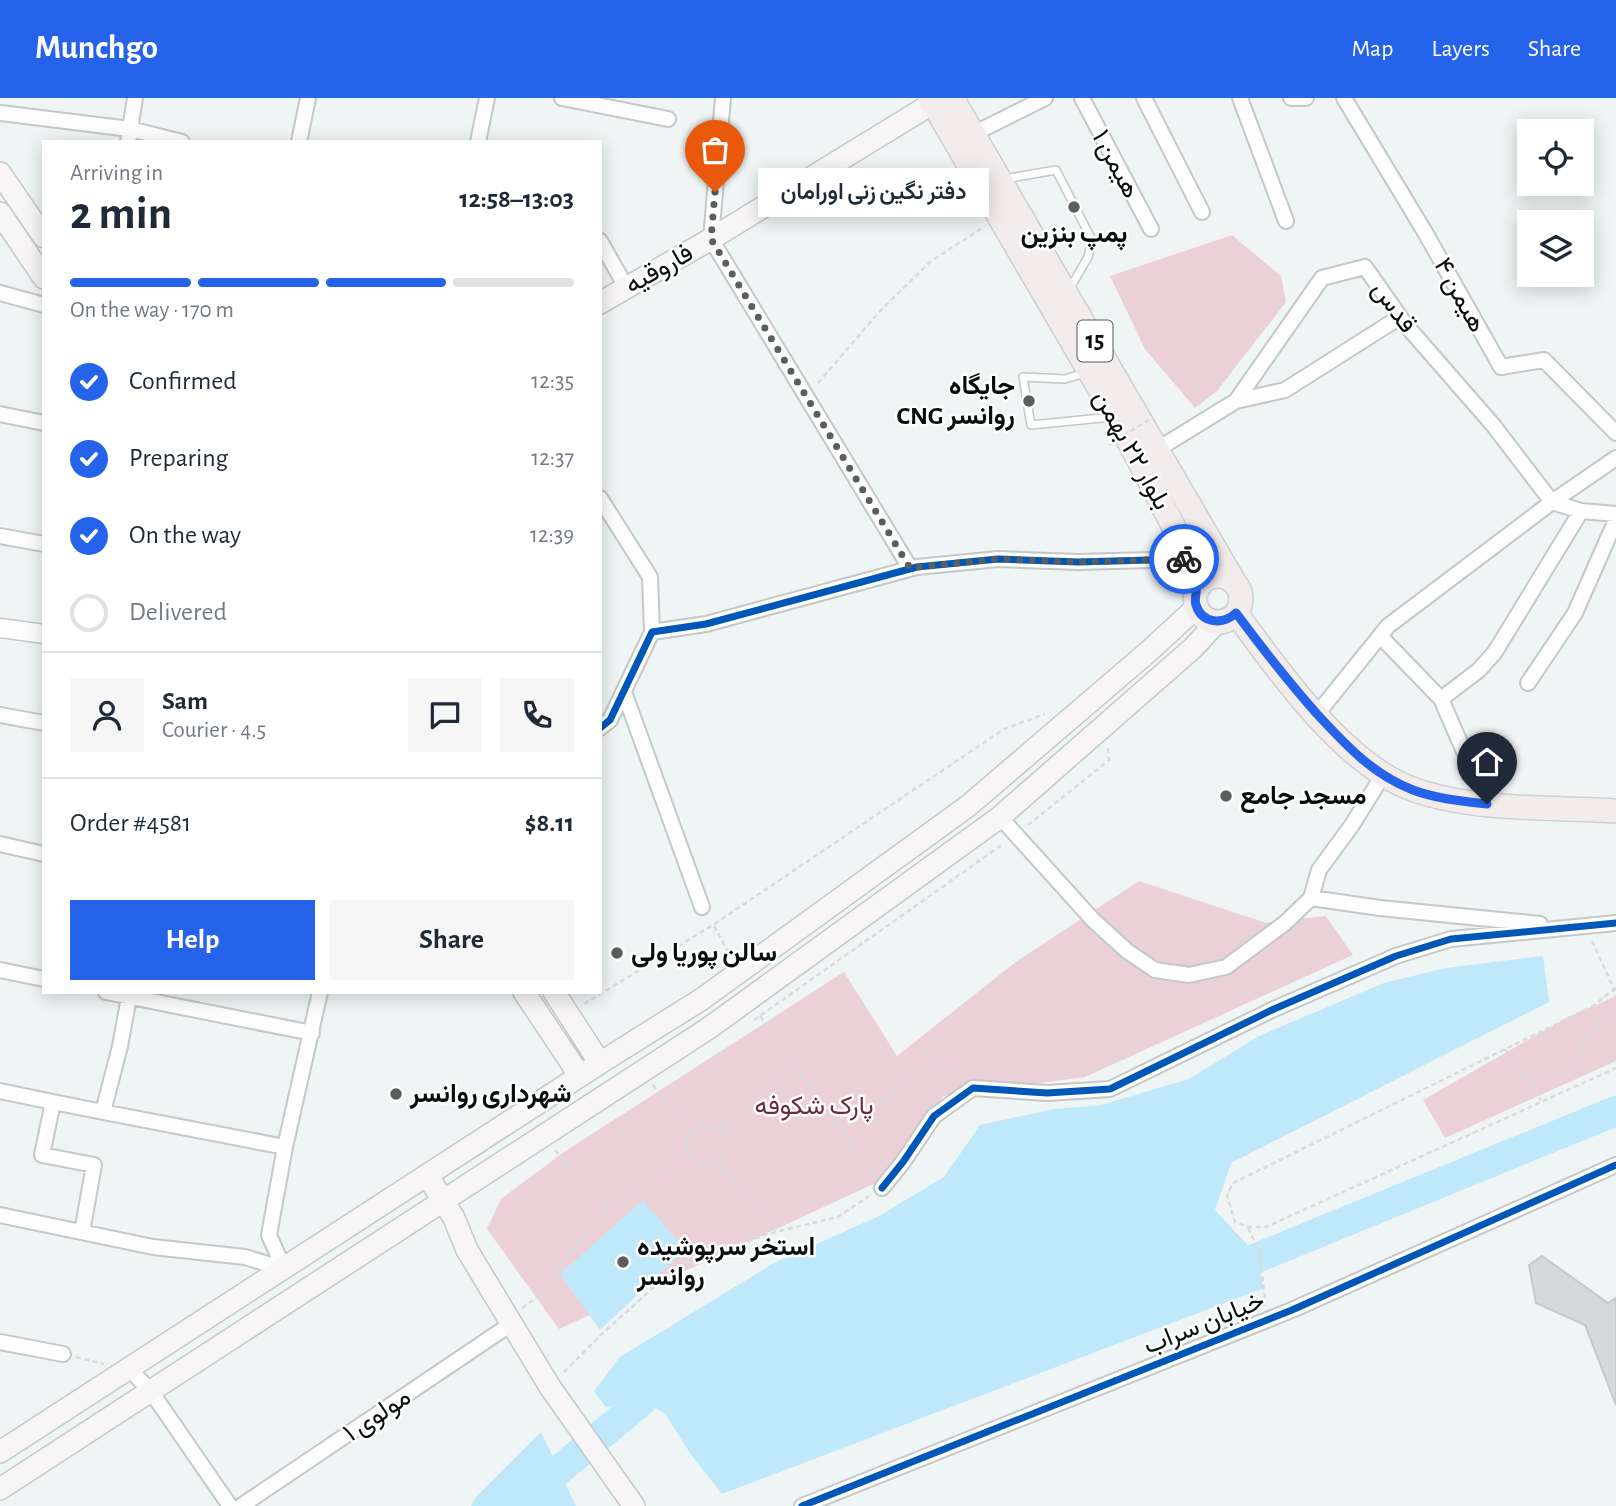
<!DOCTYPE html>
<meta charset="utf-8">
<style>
:root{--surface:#fff;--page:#f6f6f7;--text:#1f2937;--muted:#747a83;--line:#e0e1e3;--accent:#2563eb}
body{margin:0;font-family:"Alegreya Sans",Vazirmatn,sans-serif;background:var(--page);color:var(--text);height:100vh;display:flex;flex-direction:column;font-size:26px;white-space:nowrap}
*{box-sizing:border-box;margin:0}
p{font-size:23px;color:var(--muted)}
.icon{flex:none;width:38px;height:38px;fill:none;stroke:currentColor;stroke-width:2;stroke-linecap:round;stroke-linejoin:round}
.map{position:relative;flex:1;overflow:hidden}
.drawer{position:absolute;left:42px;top:42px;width:560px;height:854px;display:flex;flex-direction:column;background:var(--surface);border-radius:0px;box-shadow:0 4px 18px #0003}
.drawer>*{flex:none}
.controls{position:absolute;left:1517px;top:21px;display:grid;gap:14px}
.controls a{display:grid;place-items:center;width:77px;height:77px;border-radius:0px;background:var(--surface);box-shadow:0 4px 18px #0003;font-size:35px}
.pin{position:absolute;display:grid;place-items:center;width:60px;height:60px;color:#fff;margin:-72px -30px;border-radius:50% 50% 50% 0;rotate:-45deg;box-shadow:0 0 7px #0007}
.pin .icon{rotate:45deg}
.courier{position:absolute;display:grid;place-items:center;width:70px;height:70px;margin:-35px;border:5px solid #2563eb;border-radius:50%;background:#fff;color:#222;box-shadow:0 2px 9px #0007}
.bubble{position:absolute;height:49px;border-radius:0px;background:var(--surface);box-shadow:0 4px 18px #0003;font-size:23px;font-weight:600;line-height:49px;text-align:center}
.overview em{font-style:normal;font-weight:600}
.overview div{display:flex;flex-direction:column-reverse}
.overview{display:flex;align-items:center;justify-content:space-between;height:119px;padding:0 28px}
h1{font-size:46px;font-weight:600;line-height:52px}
.bar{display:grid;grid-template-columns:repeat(4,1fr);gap:10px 7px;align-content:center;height:84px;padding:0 28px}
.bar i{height:9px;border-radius:5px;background:var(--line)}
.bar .selected{background:var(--accent)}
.bar p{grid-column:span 4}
.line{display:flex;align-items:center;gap:18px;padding:0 28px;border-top:2px solid var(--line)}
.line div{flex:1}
.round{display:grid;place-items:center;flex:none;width:74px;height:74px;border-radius:0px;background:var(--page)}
ol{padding:0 28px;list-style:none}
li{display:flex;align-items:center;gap:21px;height:77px}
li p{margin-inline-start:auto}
li .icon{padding:7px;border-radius:50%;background:var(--accent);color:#fff;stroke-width:4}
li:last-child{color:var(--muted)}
li i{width:38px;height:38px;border:4px solid var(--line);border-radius:50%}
.button{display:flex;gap:14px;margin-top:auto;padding:14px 28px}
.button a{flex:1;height:80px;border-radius:0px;background:var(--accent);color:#fff;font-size:28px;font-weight:600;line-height:80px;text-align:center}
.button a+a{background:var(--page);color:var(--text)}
header{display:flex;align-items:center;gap:42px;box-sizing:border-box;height:98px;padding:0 35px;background:var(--accent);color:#fff}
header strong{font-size:33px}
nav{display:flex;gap:38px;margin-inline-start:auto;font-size:24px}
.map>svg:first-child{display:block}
</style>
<header>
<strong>Munchgo</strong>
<nav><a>Map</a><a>Layers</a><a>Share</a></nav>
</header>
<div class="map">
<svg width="1616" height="1408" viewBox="0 0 1616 1408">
<rect width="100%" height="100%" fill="#eff4f5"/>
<path fill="#ebd0d7" d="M1232,137L1281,178L1286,204L1217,293L1195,310L1145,251L1110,178Z
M1139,783L1266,825L1326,818L1353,857L1085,979L943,998L893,1077L559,1231L487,1131L501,1101L564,1054L844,874L897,958L1017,863Z
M1616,898V963L1445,1040L1423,1002L1568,919Z"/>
<path fill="#bfe9fa" d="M1543,858L1549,904L1231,1065L1215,1112L1255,1155L1264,1190L722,1396L692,1358L665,1316L643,1302L606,1309L594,1293L620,1259L774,1165L879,1118L944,1079L980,1027L1054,1011L1101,1007L1189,981L1259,938L1384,885L1446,870Z
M643,1102L685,1152L600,1232L560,1176Z
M541,1334L576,1408H471L475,1400Z"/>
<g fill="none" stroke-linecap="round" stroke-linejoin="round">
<path stroke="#bfe9fa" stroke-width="30" d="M1221,1160L1242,1166L1616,1013
M521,1408L523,1402L643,1302L666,1269"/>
</g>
<path fill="#d6d9da" stroke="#c5c9ca" stroke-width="2" d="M1542,1158L1608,1205L1616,1200V1307L1585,1227L1536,1205L1529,1167Z"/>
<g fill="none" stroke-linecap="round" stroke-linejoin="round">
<g stroke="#c4c8c9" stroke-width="10">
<path id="service" d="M1004,81L1056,72L1092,142L1088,159L1069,192
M1085,275L1065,281L1023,279L1031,327L1111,319"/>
</g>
<g stroke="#c4c8c9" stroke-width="18">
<path id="minor" d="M562,0L668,21
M723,0L711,141L910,470
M1082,0L1151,131
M1144,0L1202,114
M1240,0L1286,123
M1291,0H1306
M1344,0L1426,136L1501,269L1544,262L1616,335
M0,15L130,31L182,44
M973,36L1045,0
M128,44L135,0
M299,44L308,0
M478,44L487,0
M600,143L626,189
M0,195L44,207
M1236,303L1285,292L1400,219
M0,316L44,325
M1158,351L1236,303L1322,180L1365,169L1405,226L1493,327L1552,404
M600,400L650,479L652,534
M1552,404L1581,413L1616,416
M0,438L44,446
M1380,538L1441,601L1487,706
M1528,585L1575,515L1616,422
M624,594L702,809
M1441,601L1479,572L1495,554L1581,413
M1317,616L1388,528L1552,404L1616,360
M0,617L44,625
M600,630L610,622L652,534L706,526L917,469L998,461L1078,464L1186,461
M1000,719L1093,822L1127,853L1155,872L1189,877L1226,869L1285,825L1311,800L1380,810L1540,826
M0,746L44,756
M1311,800L1319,772L1352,727L1383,677
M0,872L44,881
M106,894L312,935
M0,993L53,1004
M103,1014L285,1049
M882,1090L903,1064L934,1018L973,990L1047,995L1110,991L1274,911L1396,858L1451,841L1616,825
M0,1117L153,1149L245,1159L284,1171
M82,1134L94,1067L42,1057L53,1004L103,1014L120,948L130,894
M284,1171L269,1137L285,1049L320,894
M0,1244L63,1256
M129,1271L150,1292L230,1408
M241,1408L511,1226
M802,1408L1292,1212L1616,1067"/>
</g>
<g stroke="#c4c8c9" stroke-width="21">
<path id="tertiary" d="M0,530L44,536"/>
</g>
<g stroke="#c4c8c9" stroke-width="24">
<path id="secondary" d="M0,75L44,139
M0,115L44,180
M600,205L711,141L933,5
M524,894L580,978
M554,894L600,965
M427,1077L454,1120L467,1152L550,1289L634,1408
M0,1354L600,965L702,901L968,708L1148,554L1197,509
M0,1391L709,930L1000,719L1193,550L1217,524"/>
</g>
<g stroke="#cdcfd0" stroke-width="26">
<path id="primary" d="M930,0L1116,319L1175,431L1196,491
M952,0L1236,487
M1195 501a23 23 0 1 1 46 0a23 23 0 1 1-46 0Z
M1236,515C1278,573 1346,669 1415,692C1474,713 1554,709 1616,713"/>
</g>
<path stroke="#d9dadb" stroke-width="2.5" stroke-dasharray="5 3.5" stroke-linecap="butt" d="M818,285L879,214L930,164L982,130
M1028,727L1109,662L1108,650
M714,828L731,859
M1592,843L1614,891L1593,908L1233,1085L1227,1097L1235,1124L1248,1129H1266L1616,970
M1616,890L1614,891L1616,902
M584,906L713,827L1004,631L1045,616
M760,918L873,1077
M754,922L1003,746
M1505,951L1541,1002
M1528,981C1596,978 1572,932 1616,914
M653,987L691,1032
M831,1016H860L928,968L951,969L968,977
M686 1047a20 20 0 1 1 40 0a20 20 0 1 1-40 0Z
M720,1032L790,963
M555,1052L598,1102L606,1107L619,1108L686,1053
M718,1063L775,1134
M1248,1130L1259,1153L1265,1201L1264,1208
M522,1210L539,1198L606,1107
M76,1259L104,1266
M564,1274L605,1233L681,1165L775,1134L838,1119L869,1098"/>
<use href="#service" stroke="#fdfdfe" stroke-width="7"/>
<use href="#minor" stroke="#fdfdfe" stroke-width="14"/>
<use href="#tertiary" stroke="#fdfdfe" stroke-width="18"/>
<use href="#secondary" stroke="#f8f5f6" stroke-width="21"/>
<use href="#primary" stroke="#f2eced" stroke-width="23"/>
<path stroke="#d9dadb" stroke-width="2.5" stroke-dasharray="5 3.5" stroke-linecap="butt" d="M1109,347L1153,319"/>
<g stroke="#fff" stroke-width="11">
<path id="cycleway" d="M600,630L610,622L652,534L706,526L917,469L998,461L1078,464L1186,461
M882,1090L903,1064L934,1018L973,990L1047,995L1110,991L1274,911L1396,858L1451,841L1616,825
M802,1408L1292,1212L1616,1067"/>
</g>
<use href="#cycleway" stroke="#0057b8" stroke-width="7"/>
</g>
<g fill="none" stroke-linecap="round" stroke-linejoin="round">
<path stroke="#5a5e5f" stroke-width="7" stroke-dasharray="0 12.6" d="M715,94L711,141L910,470L998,461L1078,464L1184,461"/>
<path stroke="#2563eb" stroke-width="9" d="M1184,461C1189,466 1195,482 1196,491C1197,496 1194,501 1196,507C1202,526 1223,527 1236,515C1262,550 1288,583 1317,616C1346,647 1372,676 1413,692C1437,701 1462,703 1487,706"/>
</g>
<g fill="#5a5e5f" stroke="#fff" stroke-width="2.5">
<circle cx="1074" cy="109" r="7"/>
<circle cx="1029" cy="303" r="7"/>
<circle cx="1226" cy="698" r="7"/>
<circle cx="617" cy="855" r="7"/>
<circle cx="396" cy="996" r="7"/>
<circle cx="623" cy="1164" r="7"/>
</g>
<g text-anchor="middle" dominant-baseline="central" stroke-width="5" stroke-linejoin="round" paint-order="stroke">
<rect fill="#fff" stroke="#545656" stroke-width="2" x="1077.5" y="222.5" width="35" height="41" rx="5"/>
<g font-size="24" font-weight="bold" fill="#0a0d0e">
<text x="1095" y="243">15</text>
</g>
<g font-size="26" fill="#0a0d0e" stroke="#fff">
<text transform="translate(1116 66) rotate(62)">هیمن ۱</text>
<text transform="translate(659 171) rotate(-30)">فاروقیه</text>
<text transform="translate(1460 197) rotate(61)">هیمن ۴</text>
<text transform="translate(1394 209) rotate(54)">قدس</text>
<text transform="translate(1132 352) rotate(61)">بلوار ۲۲ بهمن</text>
<text transform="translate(1204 1225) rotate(-22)">خیابان سراب</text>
<text transform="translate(377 1317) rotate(-34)">مولوی ۱</text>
</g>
<g font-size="26" font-weight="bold" fill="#0a0d0e" stroke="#fff" text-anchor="start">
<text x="1074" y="136" text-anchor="middle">پمپ بنزین</text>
<text x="1015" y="288" text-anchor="end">جایگاه<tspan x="1015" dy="30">CNG روانسر</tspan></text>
<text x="1240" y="698">مسجد جامع</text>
<text x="631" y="855">سالن پوریا ولی</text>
<text x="410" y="996">شهرداری روانسر</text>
<text x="637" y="1149">استخر سرپوشیده<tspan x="637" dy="30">روانسر</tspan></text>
</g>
<g font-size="26" fill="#6d2a3d" stroke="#fff">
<text x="814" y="1008">پارک شکوفه</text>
</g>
</g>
</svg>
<div class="controls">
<a><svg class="icon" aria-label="locate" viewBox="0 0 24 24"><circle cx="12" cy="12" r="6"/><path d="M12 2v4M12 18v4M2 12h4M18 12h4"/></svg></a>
<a><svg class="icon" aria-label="layers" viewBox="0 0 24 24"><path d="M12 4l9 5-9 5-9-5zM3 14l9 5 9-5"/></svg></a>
</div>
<div class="pin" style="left:715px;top:94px;background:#ea580c"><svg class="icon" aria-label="bag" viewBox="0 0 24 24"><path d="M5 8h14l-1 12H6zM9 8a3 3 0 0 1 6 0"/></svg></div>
<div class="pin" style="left:1487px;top:706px;background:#1f2937"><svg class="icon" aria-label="home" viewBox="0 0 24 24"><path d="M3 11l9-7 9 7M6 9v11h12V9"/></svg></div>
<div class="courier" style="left:1184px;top:461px"><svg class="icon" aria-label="bike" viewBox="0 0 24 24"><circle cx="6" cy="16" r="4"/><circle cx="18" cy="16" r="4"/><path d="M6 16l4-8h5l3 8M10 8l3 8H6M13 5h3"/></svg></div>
<div class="bubble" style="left:758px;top:70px;width:231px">دفتر نگین زنی اورامان</div>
<section class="drawer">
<div class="overview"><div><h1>2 min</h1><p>Arriving in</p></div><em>12:58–13:03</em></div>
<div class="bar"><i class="selected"></i><i class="selected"></i><i class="selected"></i><i></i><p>On the way · 170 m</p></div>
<ol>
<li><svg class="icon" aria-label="check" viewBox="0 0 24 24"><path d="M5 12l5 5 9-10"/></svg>Confirmed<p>12:35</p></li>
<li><svg class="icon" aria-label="check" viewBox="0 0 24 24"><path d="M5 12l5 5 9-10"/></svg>Preparing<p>12:37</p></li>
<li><svg class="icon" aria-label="check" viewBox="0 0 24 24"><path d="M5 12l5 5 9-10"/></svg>On the way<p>12:39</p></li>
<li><i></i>Delivered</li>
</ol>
<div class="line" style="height:126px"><a class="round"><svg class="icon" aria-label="person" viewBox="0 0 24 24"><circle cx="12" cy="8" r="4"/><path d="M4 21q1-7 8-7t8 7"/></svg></a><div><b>Sam</b><p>Courier · 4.5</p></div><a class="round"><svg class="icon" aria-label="chat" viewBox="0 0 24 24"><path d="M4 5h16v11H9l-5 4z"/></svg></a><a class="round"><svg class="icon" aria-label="phone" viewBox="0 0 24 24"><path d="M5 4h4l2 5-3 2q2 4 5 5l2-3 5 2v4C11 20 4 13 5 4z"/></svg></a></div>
<div class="line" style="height:91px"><div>Order #4581</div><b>$8.11</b></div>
<div class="button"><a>Help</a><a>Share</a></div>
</section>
</div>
